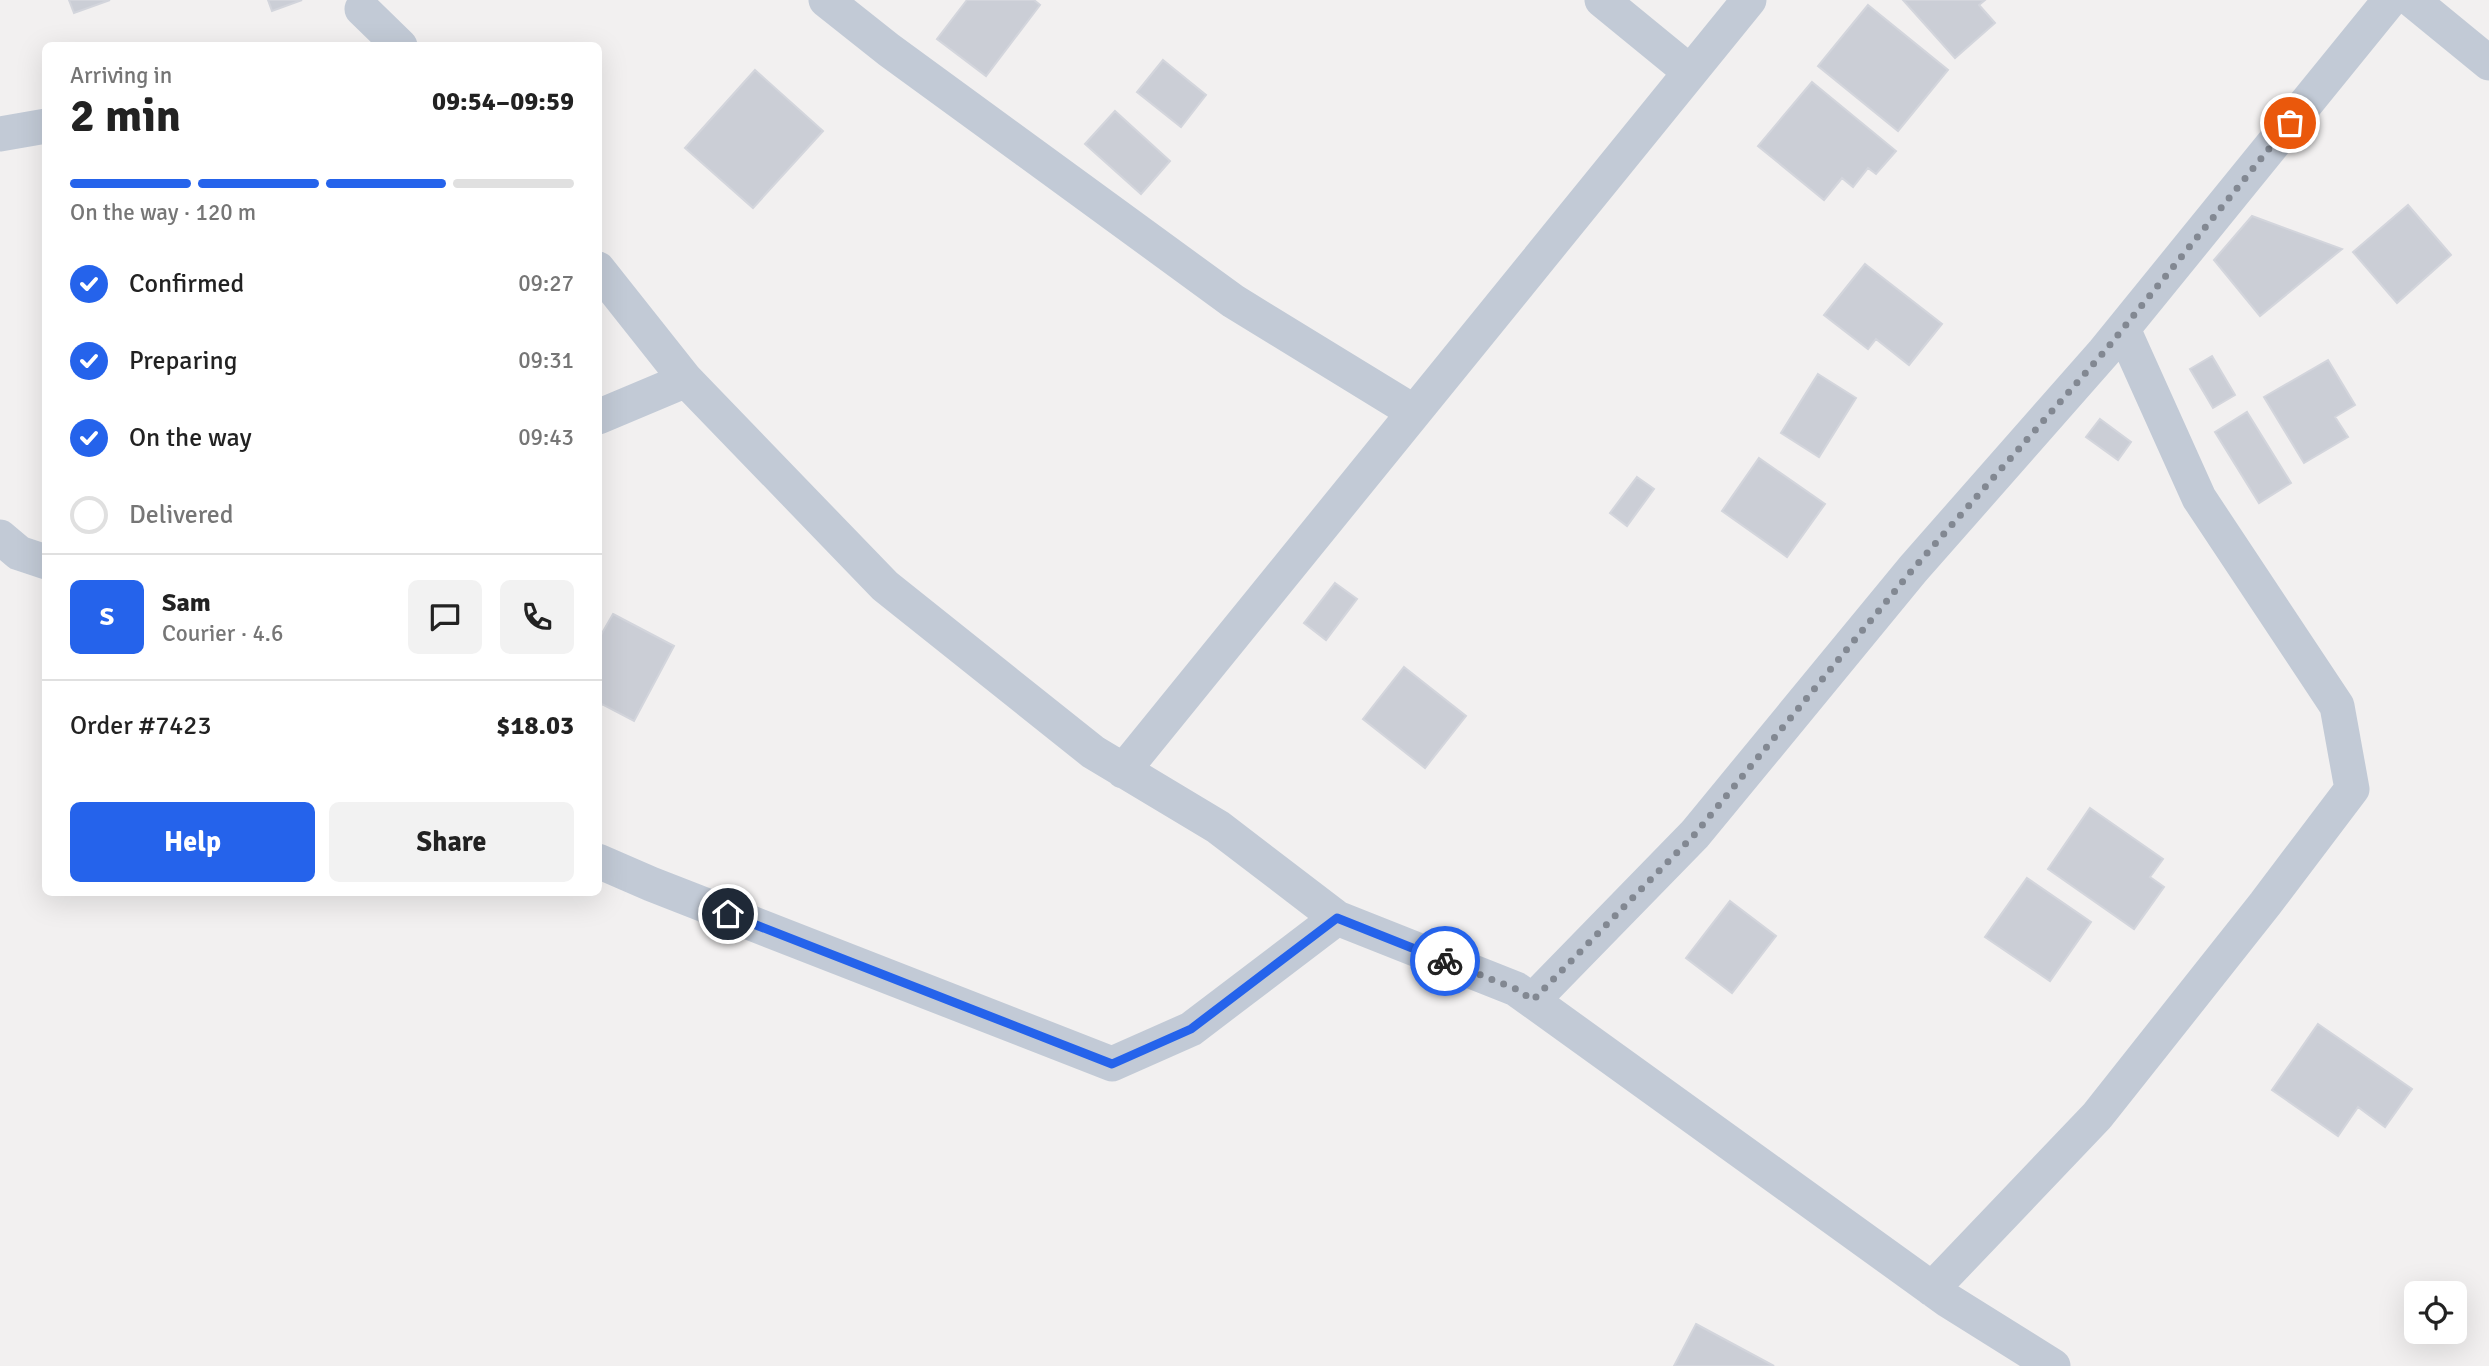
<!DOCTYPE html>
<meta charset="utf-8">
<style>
:root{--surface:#fff;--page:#f2f2f2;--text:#222;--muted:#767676;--line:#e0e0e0;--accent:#2563eb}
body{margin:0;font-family:Signika,sans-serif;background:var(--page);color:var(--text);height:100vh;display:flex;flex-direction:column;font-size:26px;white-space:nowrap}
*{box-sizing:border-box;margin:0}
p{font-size:23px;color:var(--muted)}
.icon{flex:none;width:38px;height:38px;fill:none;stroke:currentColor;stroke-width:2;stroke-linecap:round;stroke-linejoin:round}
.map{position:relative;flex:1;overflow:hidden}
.sheet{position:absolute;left:42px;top:42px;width:560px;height:854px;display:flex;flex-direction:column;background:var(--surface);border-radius:10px;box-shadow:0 7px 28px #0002}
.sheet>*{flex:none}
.tools{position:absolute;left:2404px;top:1281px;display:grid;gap:14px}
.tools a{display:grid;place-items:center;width:63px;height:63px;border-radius:10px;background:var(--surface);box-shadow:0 7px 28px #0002;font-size:35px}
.pin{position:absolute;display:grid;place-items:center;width:60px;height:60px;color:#fff;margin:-30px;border:4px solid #fff;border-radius:50%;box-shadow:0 2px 7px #0007}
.courier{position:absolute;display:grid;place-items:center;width:70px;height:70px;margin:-35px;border:5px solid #2563eb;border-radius:50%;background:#fff;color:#222;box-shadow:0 2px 9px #0007}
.overview em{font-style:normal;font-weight:700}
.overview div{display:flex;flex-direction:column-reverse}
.overview{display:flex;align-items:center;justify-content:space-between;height:119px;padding:0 28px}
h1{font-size:46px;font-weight:700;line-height:52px}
.bar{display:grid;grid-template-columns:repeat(4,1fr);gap:10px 7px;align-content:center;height:84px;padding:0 28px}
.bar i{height:9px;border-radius:5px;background:var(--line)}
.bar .active{background:var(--accent)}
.bar p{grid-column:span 4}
.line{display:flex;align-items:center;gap:18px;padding:0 28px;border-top:2px solid var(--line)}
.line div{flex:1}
.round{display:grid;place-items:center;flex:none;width:74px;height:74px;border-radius:10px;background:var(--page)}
ol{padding:0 28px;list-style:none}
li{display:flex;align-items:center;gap:21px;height:77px}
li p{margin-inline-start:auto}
li .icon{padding:7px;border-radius:50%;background:var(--accent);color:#fff;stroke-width:4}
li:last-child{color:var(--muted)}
li i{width:38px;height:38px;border:4px solid var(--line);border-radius:50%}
.action{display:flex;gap:14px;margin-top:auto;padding:14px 28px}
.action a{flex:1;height:80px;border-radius:10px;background:var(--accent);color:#fff;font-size:28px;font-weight:700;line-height:80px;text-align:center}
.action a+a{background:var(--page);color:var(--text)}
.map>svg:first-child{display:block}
</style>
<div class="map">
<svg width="2489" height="1366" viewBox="0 0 2489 1366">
<rect width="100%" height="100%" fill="#f2f0f0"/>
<path fill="#cbced6" stroke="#d3d5dc" stroke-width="2" d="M69,0H110L74,13Z
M268,0H302L272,11Z
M967,0H1034L1040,5L986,76L937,39Z
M1903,0H1985L1979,5L1995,23L1955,58Z
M1868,5L1948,70L1898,131L1818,66Z
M1163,60L1206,95L1181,127L1137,92Z
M755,70L823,131L753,208L685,148Z
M1812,82L1896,151L1876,174L1868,168L1853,187L1842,178L1824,200L1758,146Z
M1115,111L1170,161L1141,194L1085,144Z
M2408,205L2451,255L2397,303L2353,252Z
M2252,216L2342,249L2260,316L2214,260Z
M1865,264L1942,324L1909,365L1876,339L1868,349L1824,315Z
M2212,356L2235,395L2213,408L2190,369Z
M2328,360L2355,405L2335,417L2348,437L2304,463L2264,397Z
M1818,374L1856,398L1819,457L1781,433Z
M2247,412L2291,483L2259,503L2215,432Z
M2100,419L2131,442L2118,460L2086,437Z
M1759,458L1825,504L1787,557L1722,511Z
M1637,477L1654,489L1627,526L1610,513Z
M1335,583L1357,599L1326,640L1304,623Z
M613,614L674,646L634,721L602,704L598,712V640Z
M1404,667L1466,716L1425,768L1363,719Z
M2090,808L2163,859L2150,877L2164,887L2134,929L2048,869Z
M2027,878L2091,922L2050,981L1985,937Z
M1730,901L1776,936L1732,993L1686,958Z
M2318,1024L2412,1089L2385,1127L2358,1107L2338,1136L2272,1090Z
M1696,1324L1774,1366H1674Z"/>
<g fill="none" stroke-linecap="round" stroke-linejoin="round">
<path stroke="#c2cad6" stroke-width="35" d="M826,0L889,50L1233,301L1414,412
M1602,0L1690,72
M2412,0L2489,63
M362,9L400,46
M0,134L46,126
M598,269L686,380L885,586L1093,752L1218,827L1337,918L1516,989L1949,1301L2053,1366
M598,417L686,380
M0,537L19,553L46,562
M1123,771L1749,0
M598,861L651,884L1112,1064L1191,1029L1337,918
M1533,1000L1695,834L1913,569L2104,352L2390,0
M1932,1289L2097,1116L2265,904L2352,789L2337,706L2199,498L2123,329"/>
</g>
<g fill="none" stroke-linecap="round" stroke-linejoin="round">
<path stroke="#828892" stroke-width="7" stroke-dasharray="0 12.6" d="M1445,961L1516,989L1533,1000L1695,834L1913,569L2104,352L2290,123"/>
<path stroke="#2563eb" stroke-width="9" d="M728,914L1112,1064L1191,1029L1337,918L1445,961"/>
</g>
</svg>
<div class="tools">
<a><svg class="icon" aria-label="locate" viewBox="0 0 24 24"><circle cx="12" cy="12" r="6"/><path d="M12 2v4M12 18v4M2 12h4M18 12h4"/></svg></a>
</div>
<div class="pin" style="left:2290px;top:123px;background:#ea580c"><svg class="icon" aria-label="bag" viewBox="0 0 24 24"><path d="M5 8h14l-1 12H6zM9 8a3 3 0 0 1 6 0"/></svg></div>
<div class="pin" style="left:728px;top:914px;background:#1f2937"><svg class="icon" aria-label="home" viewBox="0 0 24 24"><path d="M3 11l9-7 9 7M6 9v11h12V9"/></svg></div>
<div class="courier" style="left:1445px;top:961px"><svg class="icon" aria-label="bike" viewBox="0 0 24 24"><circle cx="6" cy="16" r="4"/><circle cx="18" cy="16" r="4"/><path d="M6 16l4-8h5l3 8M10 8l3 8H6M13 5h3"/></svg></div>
<section class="sheet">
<div class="overview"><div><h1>2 min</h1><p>Arriving in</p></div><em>09:54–09:59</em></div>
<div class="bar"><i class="active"></i><i class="active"></i><i class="active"></i><i></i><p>On the way · 120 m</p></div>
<ol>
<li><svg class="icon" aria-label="check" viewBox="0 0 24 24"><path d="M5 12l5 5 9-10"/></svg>Confirmed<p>09:27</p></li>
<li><svg class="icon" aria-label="check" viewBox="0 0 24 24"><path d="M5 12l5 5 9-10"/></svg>Preparing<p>09:31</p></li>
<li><svg class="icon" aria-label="check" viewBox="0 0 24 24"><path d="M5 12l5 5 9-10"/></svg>On the way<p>09:43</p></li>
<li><i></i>Delivered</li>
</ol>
<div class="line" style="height:126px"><b class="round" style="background:var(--accent);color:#fff">S</b><div><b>Sam</b><p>Courier · 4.6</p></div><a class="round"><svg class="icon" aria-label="chat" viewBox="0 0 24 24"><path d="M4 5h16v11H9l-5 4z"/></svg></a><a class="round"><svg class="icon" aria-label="phone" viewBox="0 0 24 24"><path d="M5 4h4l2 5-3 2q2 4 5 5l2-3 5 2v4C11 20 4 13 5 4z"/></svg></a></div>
<div class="line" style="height:91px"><div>Order #7423</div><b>$18.03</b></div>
<div class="action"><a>Help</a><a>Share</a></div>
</section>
</div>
